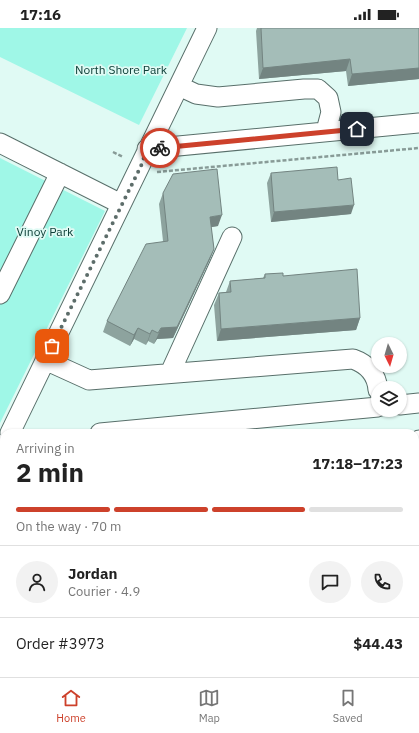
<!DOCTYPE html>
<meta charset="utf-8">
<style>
:root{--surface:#fff;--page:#f2f2f2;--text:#222;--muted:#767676;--line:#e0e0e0;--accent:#cd412b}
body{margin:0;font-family:"IBM Plex Sans",sans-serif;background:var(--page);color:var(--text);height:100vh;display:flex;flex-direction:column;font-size:15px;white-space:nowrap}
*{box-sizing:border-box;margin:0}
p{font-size:13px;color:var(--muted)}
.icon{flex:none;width:22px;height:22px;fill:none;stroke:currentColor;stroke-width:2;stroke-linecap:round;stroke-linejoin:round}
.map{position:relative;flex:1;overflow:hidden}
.sheet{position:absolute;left:0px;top:401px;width:419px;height:248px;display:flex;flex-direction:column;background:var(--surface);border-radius:12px 12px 0 0;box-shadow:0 1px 3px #0004}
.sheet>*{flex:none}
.needle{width:26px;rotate:175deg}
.controls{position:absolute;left:371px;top:309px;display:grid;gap:8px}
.controls a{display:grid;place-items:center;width:36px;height:36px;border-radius:50%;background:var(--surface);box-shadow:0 1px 3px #0004;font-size:20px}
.pin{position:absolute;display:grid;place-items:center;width:34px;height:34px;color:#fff;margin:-17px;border-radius:8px;box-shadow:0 2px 6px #0006}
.courier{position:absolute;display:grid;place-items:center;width:40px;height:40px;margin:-20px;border:3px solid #cd412b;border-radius:50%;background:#fff;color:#222;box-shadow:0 1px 5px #0007}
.head em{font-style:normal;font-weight:700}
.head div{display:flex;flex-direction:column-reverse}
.head{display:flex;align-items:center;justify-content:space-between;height:68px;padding:0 16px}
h1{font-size:26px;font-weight:700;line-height:30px}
.bar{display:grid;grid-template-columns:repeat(4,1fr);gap:6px 4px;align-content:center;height:48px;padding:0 16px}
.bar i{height:5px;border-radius:3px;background:var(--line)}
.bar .current{background:var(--accent)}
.bar p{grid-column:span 4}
.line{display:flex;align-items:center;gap:10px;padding:0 16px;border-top:1px solid var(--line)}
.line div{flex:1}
.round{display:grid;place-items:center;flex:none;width:42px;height:42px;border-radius:21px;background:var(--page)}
.status{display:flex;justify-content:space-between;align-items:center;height:28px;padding:0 20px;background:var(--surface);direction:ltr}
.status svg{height:11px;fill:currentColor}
.dock{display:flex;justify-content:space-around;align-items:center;height:56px;border-top:1px solid var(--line);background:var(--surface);font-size:11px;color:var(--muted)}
.dock a{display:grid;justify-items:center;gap:2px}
.dock .current{color:var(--accent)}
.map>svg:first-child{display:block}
</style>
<div class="status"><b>17:16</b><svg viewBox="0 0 49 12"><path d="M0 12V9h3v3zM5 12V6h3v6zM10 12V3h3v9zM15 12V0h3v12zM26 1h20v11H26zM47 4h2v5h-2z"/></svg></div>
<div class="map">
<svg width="419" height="649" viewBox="0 0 419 649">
<rect width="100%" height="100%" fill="#e0faf4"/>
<path fill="#9ff7e7" d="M0,0H187L139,97L0,29Z
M0,130L105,183L0,395Z"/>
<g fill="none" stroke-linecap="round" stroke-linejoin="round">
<g stroke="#586f6a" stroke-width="21">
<path id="minor" d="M179,58L196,66L218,69L304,61H318L328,70L331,84L326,103
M0,115L121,176
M147,121L419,95
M0,266L60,145
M45,332L89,352L353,331C367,336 377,346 378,362
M170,345L232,209
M400,377L419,375
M10,405L207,0
M100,405L378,379
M415,420L419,412
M0,423L4,416
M298,649L300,645"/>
</g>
<path stroke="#889b97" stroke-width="2.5" stroke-dasharray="4 2" stroke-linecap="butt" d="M113,124L123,129
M157,144L419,120"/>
<use href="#minor" stroke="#fff" stroke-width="19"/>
</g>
<path fill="#8da39e" d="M257,0H419V51L348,58L346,43L259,51L256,3Z
M271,145L338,152L351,186L271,194L267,155Z
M163,165L218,198L211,199L214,221L210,231L173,310L157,311L154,316L148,313L146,317L134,311L130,318L103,304L107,293L163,213L159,176Z
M265,246L283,248L360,290L356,302L217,313L214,277L219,265L226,264L230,253L263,250Z
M4,522V583L0,581V526L1,527Z
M59,645H98L97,649H83Z"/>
<path fill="#738481" d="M350,31L346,43L259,51L263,40Z
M419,40V51L348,58L352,46Z
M354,177L351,186L271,194L274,184Z
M222,187L218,198L206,200L210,189Z
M214,221L210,231L173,310L157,311L154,316L161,300Z
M360,290L356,302L217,313L221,301Z
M138,300L134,311L130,318L134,307Z
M152,302L148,313L146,317L150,306Z
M415,544H419V550L415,551Z
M419,605V613L415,614V606Z
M0,645L28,649H0Z"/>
<path fill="#a4bdb8" stroke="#738481" d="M261,0H419V40L352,46L350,31L263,40Z
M337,139L338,152L351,150L354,177L274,184L271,145Z
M217,141L222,187L210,189L214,221L177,299L161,300L158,305L152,302L150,306L138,300L134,307L107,293L146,216L168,213L163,165L173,146Z
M357,241L360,290L221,301L219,265L231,264L230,253L265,250V246L283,245V248Z
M352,403V405H329Z
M419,514V544H415V515Z
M4,522V571L0,569V526L1,527Z
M419,575V605L415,606V576Z
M0,589L4,590V645H28V649L0,645Z"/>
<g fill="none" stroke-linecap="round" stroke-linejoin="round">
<path stroke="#5d6d6a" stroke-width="4" stroke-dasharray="0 7.2" d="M52,318L141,138L147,121L160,120"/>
<path stroke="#cd412b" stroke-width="5" d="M160,120L357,101"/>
</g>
<g text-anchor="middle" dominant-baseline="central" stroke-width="3.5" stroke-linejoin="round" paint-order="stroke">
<g font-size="12" fill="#0e4039" stroke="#e0faf4">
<text x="121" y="41">North Shore Park</text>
<text x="45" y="203">Vinoy Park</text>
</g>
</g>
</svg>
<div class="controls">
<a><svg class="needle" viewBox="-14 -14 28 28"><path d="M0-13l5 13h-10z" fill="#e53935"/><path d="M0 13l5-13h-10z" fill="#767676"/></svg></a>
<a><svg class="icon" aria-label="layers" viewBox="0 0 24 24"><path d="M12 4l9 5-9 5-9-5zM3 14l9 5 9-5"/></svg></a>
</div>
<div class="pin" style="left:52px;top:318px;background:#ea580c"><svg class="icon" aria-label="bag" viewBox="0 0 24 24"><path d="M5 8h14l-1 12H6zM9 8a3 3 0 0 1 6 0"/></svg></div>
<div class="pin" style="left:357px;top:101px;background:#1f2937"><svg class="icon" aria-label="home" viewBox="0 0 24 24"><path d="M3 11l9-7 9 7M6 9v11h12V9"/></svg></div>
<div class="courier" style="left:160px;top:120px"><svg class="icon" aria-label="bike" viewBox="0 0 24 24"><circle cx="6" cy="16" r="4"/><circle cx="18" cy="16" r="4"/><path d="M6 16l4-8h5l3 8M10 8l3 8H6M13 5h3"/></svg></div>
<section class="sheet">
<div class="head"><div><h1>2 min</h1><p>Arriving in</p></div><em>17:18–17:23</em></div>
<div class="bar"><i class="current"></i><i class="current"></i><i class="current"></i><i></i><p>On the way · 70 m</p></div>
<div class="line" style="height:72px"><a class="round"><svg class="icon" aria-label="person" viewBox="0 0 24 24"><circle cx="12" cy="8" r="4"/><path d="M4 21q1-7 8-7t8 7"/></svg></a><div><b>Jordan</b><p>Courier · 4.9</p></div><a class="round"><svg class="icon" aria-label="chat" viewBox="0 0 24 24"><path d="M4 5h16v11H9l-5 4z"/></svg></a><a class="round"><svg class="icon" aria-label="phone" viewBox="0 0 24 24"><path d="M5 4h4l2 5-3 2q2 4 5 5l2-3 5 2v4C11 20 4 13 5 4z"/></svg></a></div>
<div class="line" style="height:52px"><div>Order #3973</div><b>$44.43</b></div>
</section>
</div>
<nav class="dock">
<a class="current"><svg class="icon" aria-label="home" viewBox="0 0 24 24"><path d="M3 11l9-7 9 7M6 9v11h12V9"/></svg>Home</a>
<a><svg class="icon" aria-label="map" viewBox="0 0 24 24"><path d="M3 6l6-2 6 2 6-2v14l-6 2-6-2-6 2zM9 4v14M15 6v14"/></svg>Map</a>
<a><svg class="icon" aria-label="saved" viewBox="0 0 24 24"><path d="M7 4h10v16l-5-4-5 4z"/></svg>Saved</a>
</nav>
